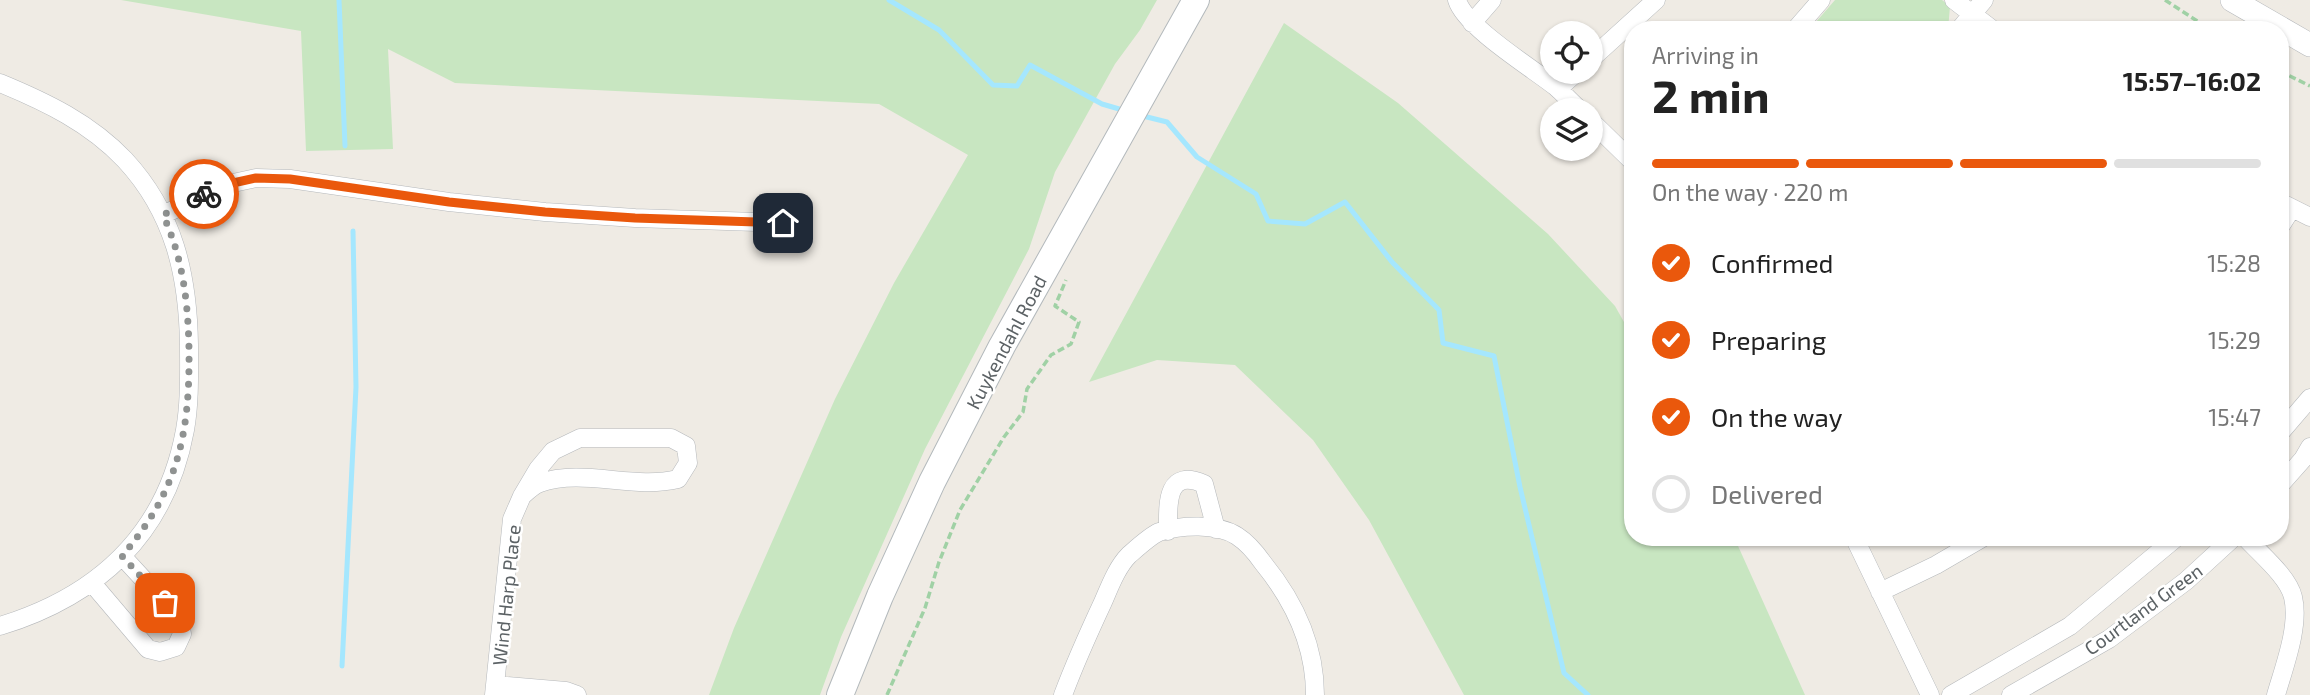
<!DOCTYPE html>
<meta charset="utf-8">
<style>
:root{--surface:#fff;--page:#f6f6f6;--text:#222;--muted:#767676;--line:#e0e0e0;--accent:#ea580c}
body{margin:0;font-family:"Exo 2",sans-serif;background:var(--page);color:var(--text);height:100vh;display:flex;flex-direction:column;font-size:26px;white-space:nowrap}
*{box-sizing:border-box;margin:0}
p{font-size:23px;color:var(--muted)}
.icon{flex:none;width:38px;height:38px;fill:none;stroke:currentColor;stroke-width:2;stroke-linecap:round;stroke-linejoin:round}
.map{position:relative;flex:1;overflow:hidden}
.details{position:absolute;left:1624px;top:21px;width:665px;height:525px;display:flex;flex-direction:column;background:var(--surface);border-radius:28px;box-shadow:0 2px 5px #0004}
.details>*{flex:none}
.buttons{position:absolute;left:1540px;top:21px;display:grid;gap:14px}
.buttons a{display:grid;place-items:center;width:63px;height:63px;border-radius:50%;background:var(--surface);box-shadow:0 2px 5px #0004;font-size:35px}
.pin{position:absolute;display:grid;place-items:center;width:60px;height:60px;color:#fff;margin:-30px;border-radius:14px;box-shadow:0 4px 10px #0006}
.courier{position:absolute;display:grid;place-items:center;width:70px;height:70px;margin:-35px;border:5px solid #ea580c;border-radius:50%;background:#fff;color:#222;box-shadow:0 2px 9px #0007}
.head em{font-style:normal;font-weight:700}
.head div{display:flex;flex-direction:column-reverse}
.head{display:flex;align-items:center;justify-content:space-between;height:119px;padding:0 28px}
h1{font-size:46px;font-weight:700;line-height:52px}
.bar{display:grid;grid-template-columns:repeat(4,1fr);gap:10px 7px;align-content:center;height:84px;padding:0 28px}
.bar i{height:9px;border-radius:5px;background:var(--line)}
.bar .on{background:var(--accent)}
.bar p{grid-column:span 4}
ol{padding:0 28px;list-style:none}
li{display:flex;align-items:center;gap:21px;height:77px}
li p{margin-inline-start:auto}
li .icon{padding:7px;border-radius:50%;background:var(--accent);color:#fff;stroke-width:4}
li:last-child{color:var(--muted)}
li i{width:38px;height:38px;border:4px solid var(--line);border-radius:50%}
.map>svg:first-child{display:block}
</style>
<div class="map">
<svg width="2310" height="695" viewBox="0 0 2310 695">
<rect width="100%" height="100%" fill="#efebe4"/>
<path fill="#c8e6c1" d="M121,0H1157L1140,30L1115,64L1055,172L1029,249L925,449L841,637L820,695H709L734,628L835,399L894,283L968,155L879,104L455,83L388,49L393,149L306,151L301,31Z
M1835,0H1942L1950,6L1948,30H1809Z
M1284,23L1398,103L1548,234L1615,306L1633,338V537H1734L1805,695H1464L1369,520L1313,440L1235,365L1157,360L1089,382Z"/>
<g fill="none" stroke-linecap="round" stroke-linejoin="round">
<path stroke="#a5e7fe" stroke-width="5" d="M339,0L345,146
M889,0L939,30L993,85L1017,86L1030,65L1102,104L1126,111
M1139,115L1167,122L1197,157L1256,194L1268,221L1305,224L1345,202L1392,262L1439,310L1443,343L1494,356L1520,487L1564,673L1588,695
M342,666L356,387L353,231"/>
<g stroke="#b5b8bb" stroke-width="19">
<path id="minor" d="M1457,0C1465,27 1532,68 1556,87C1564,94 1572,103 1580,110
M1954,0L1993,30
M1472,23L1492,0
M1795,30L1821,0
M1959,30L1984,0
M1591,59L1656,0
M0,83C46,102 90,123 125,160C174,213 188,275 189,345C189,373 190,402 185,430C166,534 98,596 0,626
M1558,89L1577,72
M1591,121L1633,162
M2280,202L2310,217
M163,215L224,185L256,178L290,179L449,202L545,212L635,218L783,223
M2280,227L2292,208
M2280,433L2310,398
M2280,485L2303,459L2310,447
M1168,531C1168,506 1165,467 1204,484L1216,529
M1854,537L1930,695
M2245,537C2259,553 2288,576 2293,597C2300,626 2284,667 2276,695
M92,583L148,649L160,652L176,647L182,634L179,618L122,556
M1880,592L1936,565L1984,537
M496,685L566,691L577,695
M494,695L512,519L522,496L538,469L553,451L580,438H671L686,446L688,463L678,479C633,490 584,468 540,483C533,485 528,491 522,496
M1063,695C1075,663 1089,632 1103,602C1110,586 1117,567 1129,555C1137,548 1150,536 1159,532C1181,525 1217,523 1237,536C1248,543 1256,553 1263,563C1294,601 1315,646 1315,695
M1951,695L2070,626L2177,537
M2011,695L2109,639L2186,581L2234,537"/>
</g>
<g stroke="#b5b8bb" stroke-width="24">
<path id="tertiary" d="M2232,0L2310,45"/>
</g>
<g stroke="#b3b9bc" stroke-width="28">
<path id="secondary" d="M840,695L880,596L932,482L1002,346L1196,0"/>
</g>
<path stroke="#a0d1a5" stroke-width="3.5" stroke-dasharray="7 3.5" stroke-linecap="butt" d="M2165,0L2211,30
M2280,71L2310,86
M887,695L925,608L939,562L960,510L1004,437L1023,412L1027,389L1051,355L1071,344L1079,322L1055,306L1066,280"/>
<use href="#minor" stroke="#fff" stroke-width="18"/>
<use href="#tertiary" stroke="#fff" stroke-width="23"/>
<use href="#secondary" stroke="#fff" stroke-width="26"/>
</g>
<g fill="none" stroke-linecap="round" stroke-linejoin="round">
<path stroke="#8f9291" stroke-width="7" stroke-dasharray="0 12.6" d="M165,603L122,556C178,491 190,434 189,349C188,302 183,258 163,215L204,194"/>
<path stroke="#ea580c" stroke-width="9" d="M204,194L224,185L256,178L290,179L449,202L545,212L635,218L783,223"/>
</g>
<g text-anchor="middle" dominant-baseline="central" stroke-width="5" stroke-linejoin="round" paint-order="stroke">
<g font-size="19" fill="#5c6265" stroke="#fff">
<text transform="translate(1006 342) rotate(-62)">Kuykendahl Road</text>
<text transform="translate(506 595) rotate(-84)">Wind Harp Place</text>
<text transform="translate(2143 609) rotate(-36)">Courtland Green</text>
</g>
</g>
</svg>
<div class="buttons">
<a><svg class="icon" aria-label="locate" viewBox="0 0 24 24"><circle cx="12" cy="12" r="6"/><path d="M12 2v4M12 18v4M2 12h4M18 12h4"/></svg></a>
<a><svg class="icon" aria-label="layers" viewBox="0 0 24 24"><path d="M12 4l9 5-9 5-9-5zM3 14l9 5 9-5"/></svg></a>
</div>
<div class="pin" style="left:165px;top:603px;background:#ea580c"><svg class="icon" aria-label="bag" viewBox="0 0 24 24"><path d="M5 8h14l-1 12H6zM9 8a3 3 0 0 1 6 0"/></svg></div>
<div class="pin" style="left:783px;top:223px;background:#1f2937"><svg class="icon" aria-label="home" viewBox="0 0 24 24"><path d="M3 11l9-7 9 7M6 9v11h12V9"/></svg></div>
<div class="courier" style="left:204px;top:194px"><svg class="icon" aria-label="bike" viewBox="0 0 24 24"><circle cx="6" cy="16" r="4"/><circle cx="18" cy="16" r="4"/><path d="M6 16l4-8h5l3 8M10 8l3 8H6M13 5h3"/></svg></div>
<section class="details">
<div class="head"><div><h1>2 min</h1><p>Arriving in</p></div><em>15:57–16:02</em></div>
<div class="bar"><i class="on"></i><i class="on"></i><i class="on"></i><i></i><p>On the way · 220 m</p></div>
<ol>
<li><svg class="icon" aria-label="check" viewBox="0 0 24 24"><path d="M5 12l5 5 9-10"/></svg>Confirmed<p>15:28</p></li>
<li><svg class="icon" aria-label="check" viewBox="0 0 24 24"><path d="M5 12l5 5 9-10"/></svg>Preparing<p>15:29</p></li>
<li><svg class="icon" aria-label="check" viewBox="0 0 24 24"><path d="M5 12l5 5 9-10"/></svg>On the way<p>15:47</p></li>
<li><i></i>Delivered</li>
</ol>
</section>
</div>
